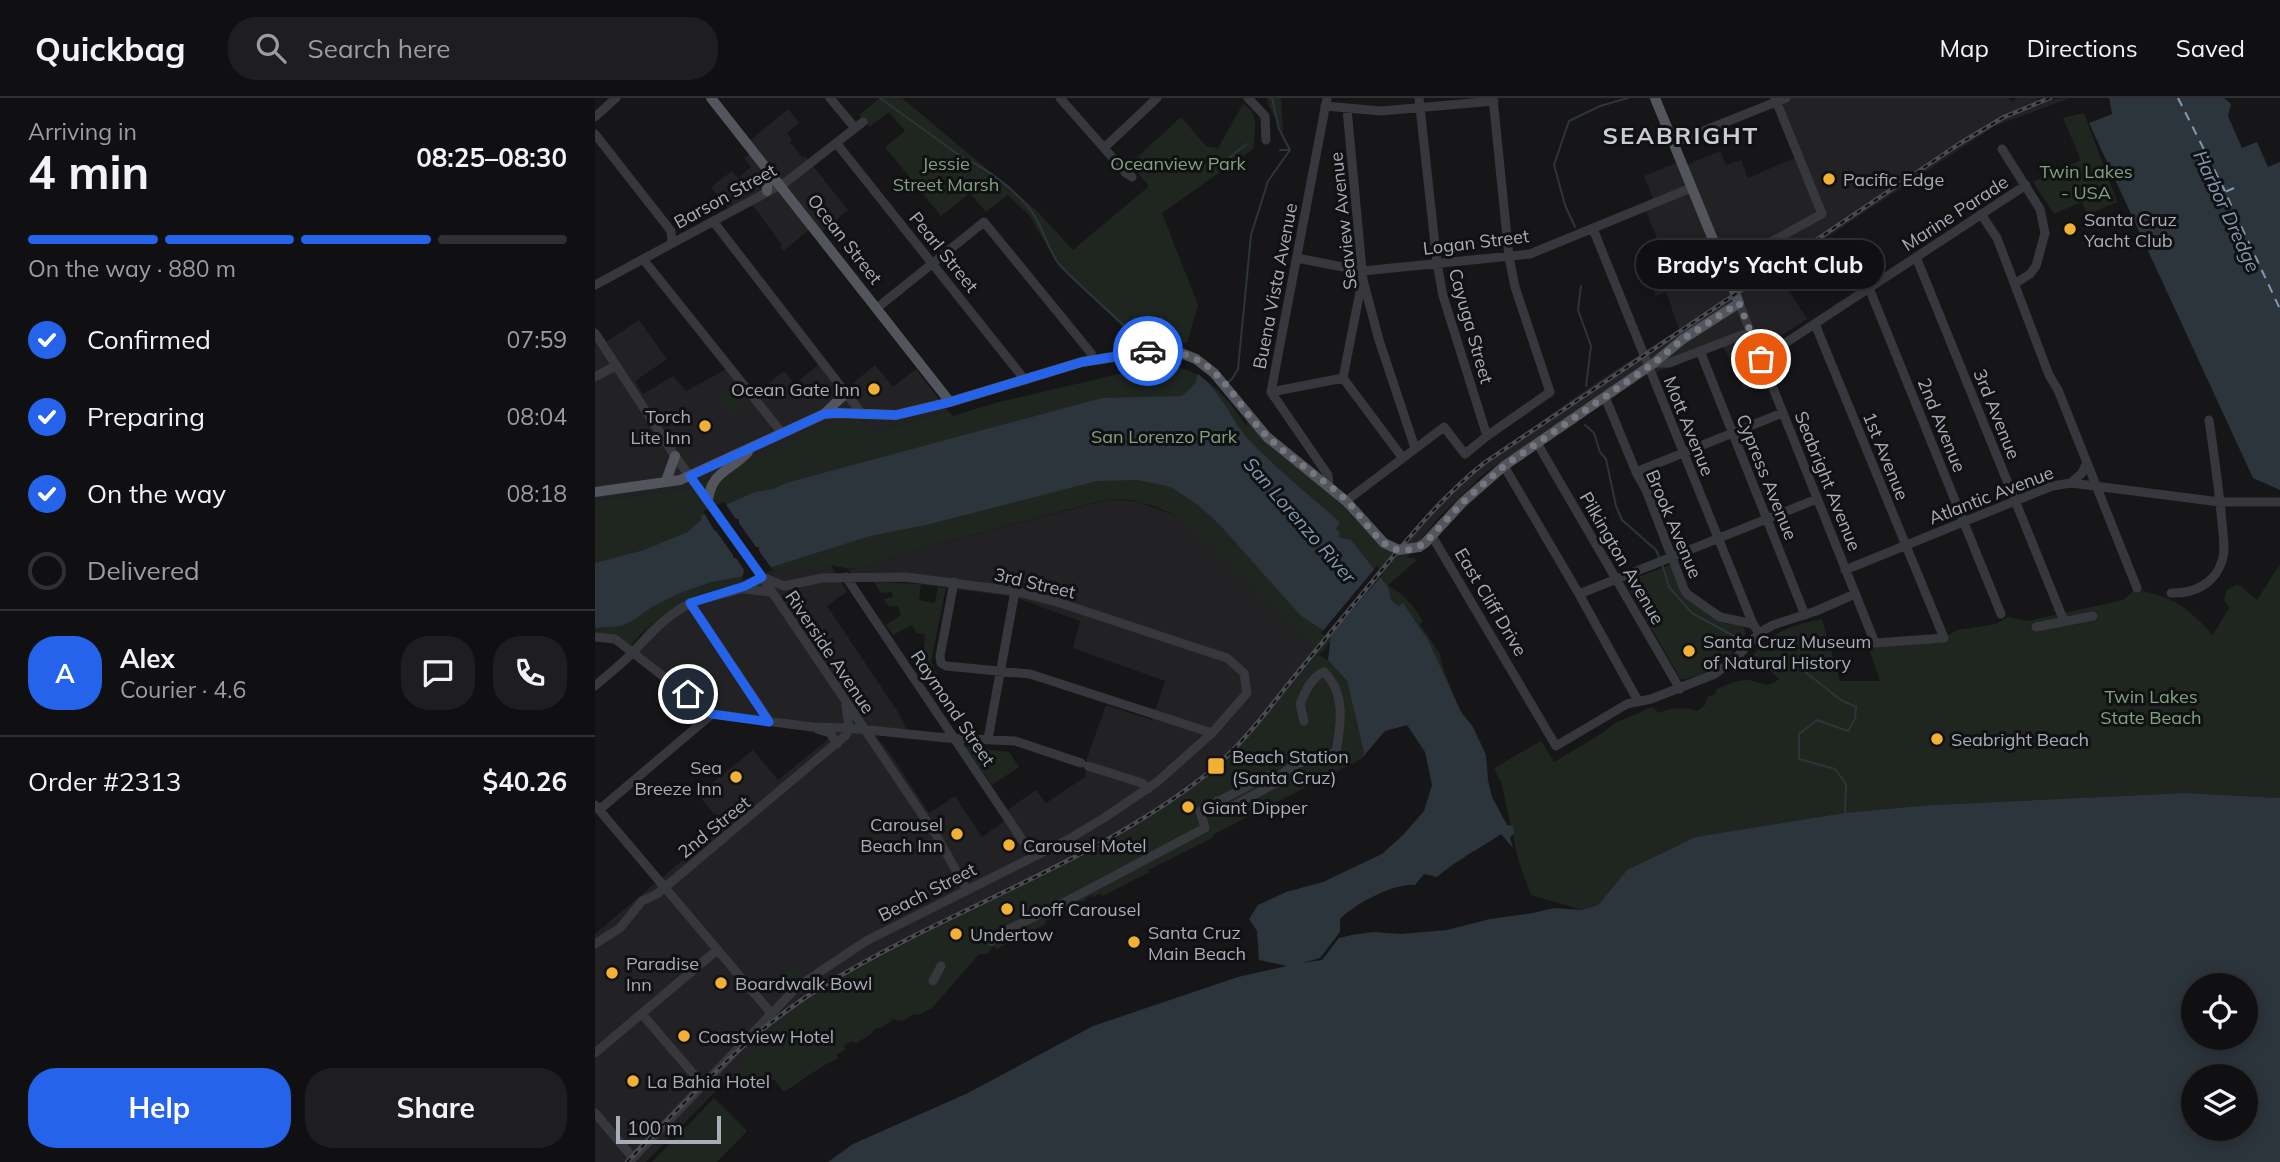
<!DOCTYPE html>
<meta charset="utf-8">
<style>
:root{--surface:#101012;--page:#1e1e20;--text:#f1f3f6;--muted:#9c9d9f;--line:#303032;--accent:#2563eb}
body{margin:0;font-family:Mulish,sans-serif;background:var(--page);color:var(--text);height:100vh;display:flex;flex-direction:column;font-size:26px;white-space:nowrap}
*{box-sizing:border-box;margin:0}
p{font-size:23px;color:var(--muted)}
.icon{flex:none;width:38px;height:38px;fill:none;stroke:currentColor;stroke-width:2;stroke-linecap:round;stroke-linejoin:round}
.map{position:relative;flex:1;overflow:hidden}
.details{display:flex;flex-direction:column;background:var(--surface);width:595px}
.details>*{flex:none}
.controls{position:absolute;left:1586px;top:875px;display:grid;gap:14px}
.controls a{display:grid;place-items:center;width:77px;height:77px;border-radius:50%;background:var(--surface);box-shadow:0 4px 18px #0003,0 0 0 2px var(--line);font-size:35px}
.scale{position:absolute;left:21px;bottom:18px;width:105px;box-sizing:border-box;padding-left:7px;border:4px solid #a8adb8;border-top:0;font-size:19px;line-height:24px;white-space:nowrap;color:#a8adb8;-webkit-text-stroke:5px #111113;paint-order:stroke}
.pin{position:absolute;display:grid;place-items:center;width:60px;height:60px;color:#fff;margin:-30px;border:4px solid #fff;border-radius:50%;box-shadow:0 2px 7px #0007}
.courier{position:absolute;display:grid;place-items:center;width:70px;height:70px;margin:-35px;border:5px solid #2563eb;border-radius:50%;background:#fff;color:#222;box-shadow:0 2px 9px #0007}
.bubble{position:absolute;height:49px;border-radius:24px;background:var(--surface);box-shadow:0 4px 18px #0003,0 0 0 2px var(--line);font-size:23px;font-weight:700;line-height:49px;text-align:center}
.head em{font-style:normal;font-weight:700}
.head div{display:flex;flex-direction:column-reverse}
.head{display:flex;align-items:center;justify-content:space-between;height:119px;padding:0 28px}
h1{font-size:46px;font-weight:700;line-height:52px}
.bar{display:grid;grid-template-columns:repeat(4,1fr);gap:10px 7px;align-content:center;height:84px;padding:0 28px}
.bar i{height:9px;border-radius:5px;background:var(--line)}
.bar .current{background:var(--accent)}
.bar p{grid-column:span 4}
.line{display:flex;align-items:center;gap:18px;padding:0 28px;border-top:2px solid var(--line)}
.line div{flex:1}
.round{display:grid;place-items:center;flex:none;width:74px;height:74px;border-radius:28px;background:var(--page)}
ol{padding:0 28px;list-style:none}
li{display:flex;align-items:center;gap:21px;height:77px}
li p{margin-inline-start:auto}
li .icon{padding:7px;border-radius:50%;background:var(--accent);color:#fff;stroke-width:4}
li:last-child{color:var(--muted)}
li i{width:38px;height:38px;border:4px solid var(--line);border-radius:50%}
.action{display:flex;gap:14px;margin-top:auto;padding:14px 28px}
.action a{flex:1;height:80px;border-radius:28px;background:var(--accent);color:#fff;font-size:28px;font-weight:700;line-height:80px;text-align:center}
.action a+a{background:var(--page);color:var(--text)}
header{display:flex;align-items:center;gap:42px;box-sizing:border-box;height:98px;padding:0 35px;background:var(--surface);border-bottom:2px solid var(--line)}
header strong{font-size:33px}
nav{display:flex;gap:38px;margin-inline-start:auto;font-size:24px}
.search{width:490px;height:63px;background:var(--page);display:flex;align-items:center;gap:18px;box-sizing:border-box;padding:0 24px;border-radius:28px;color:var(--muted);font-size:26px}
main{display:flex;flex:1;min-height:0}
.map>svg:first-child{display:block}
</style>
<header>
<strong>Quickbag</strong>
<div class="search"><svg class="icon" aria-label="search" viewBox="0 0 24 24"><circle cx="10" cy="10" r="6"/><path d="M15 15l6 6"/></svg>Search here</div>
<nav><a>Map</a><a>Directions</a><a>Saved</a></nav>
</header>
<main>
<section class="details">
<div class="head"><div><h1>4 min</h1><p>Arriving in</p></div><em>08:25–08:30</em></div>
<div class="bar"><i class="current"></i><i class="current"></i><i class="current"></i><i></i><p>On the way · 880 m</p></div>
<ol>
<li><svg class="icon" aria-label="check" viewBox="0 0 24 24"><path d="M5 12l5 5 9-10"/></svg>Confirmed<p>07:59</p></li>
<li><svg class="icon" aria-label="check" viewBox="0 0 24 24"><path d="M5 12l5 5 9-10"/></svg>Preparing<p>08:04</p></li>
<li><svg class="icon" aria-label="check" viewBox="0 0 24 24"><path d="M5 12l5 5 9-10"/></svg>On the way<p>08:18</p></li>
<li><i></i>Delivered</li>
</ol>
<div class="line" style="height:126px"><b class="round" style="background:var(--accent);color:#fff">A</b><div><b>Alex</b><p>Courier · 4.6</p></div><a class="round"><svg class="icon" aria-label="chat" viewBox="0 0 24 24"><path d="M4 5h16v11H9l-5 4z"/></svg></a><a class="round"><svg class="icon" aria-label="phone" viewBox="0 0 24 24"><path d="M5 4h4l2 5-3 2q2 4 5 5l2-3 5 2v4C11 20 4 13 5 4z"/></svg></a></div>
<div class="line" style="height:91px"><div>Order #2313</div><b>$40.26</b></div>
<div class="action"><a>Help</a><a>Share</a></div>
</section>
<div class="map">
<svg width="1685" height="1064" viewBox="0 0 1685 1064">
<rect width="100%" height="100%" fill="#161618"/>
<path fill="#222225" d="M1181,0H1414L1416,4L1423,0H1442L1443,2L1475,0L1400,28L1181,173L1212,221L1171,248L1182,278L1149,292L1128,248L1059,275L1052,261L1046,268L1003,299L891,374L842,421L811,460L801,454L844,402L887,365L999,286L1084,231L1071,194L1061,198L1046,161L1067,153L1050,111L1060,106L1049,78L1086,63L1089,68L1125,53L1131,67L1146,62L1153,80L1204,58Z
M193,11L204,25L192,35L197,42L195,44L208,60L210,58L253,112L225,135L219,128L188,153L185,149L187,147L156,105L137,115L116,89L137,73L143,80L156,69L149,60L158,53L152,45Z
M44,222L72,261L40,283L48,296L78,278L91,293L135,269L158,298L189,273L200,286L228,263L251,291L280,267L298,289L321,271L353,313L277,335L138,369L93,391L0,403V235L8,246Z
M516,401L544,404L584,419L694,528L723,550L726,555L723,557L733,562L766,661L621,735L618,737L619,739L553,772L554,774L507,798L506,795L498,799L497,797L491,800V802L486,804L485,803L457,817V820L450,823L451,826L401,851L399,847L392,856H384L337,910L323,917L319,916L307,923L299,921L285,930L284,929L278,932L276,936L261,945L257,943L249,948L250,952L242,956L243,960L226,969L189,994L179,981L169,986L130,984L51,1064H0V836L128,728L103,696L158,652L183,682L237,638L242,632L117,616L38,555L51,530L74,513L110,494L145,486L178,473L236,467L252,494L232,508L303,614L312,632L278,634L299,661L334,715L360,698L387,739L414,720L411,715L415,710L441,692L451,705L490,679L492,660L511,607L557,622L570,583L478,550L485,523L419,499L310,484H262L254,472L264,470L311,454Z"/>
<path fill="#1e261f" d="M285,0H307L441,112L478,152L554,88L535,66L586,19L611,48L623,50L648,6C666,15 659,34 658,51L567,115L603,207L592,245L566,242L544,245L462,165L434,117L413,97L391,114L375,95L346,118L290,49L310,33L294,14L274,29L264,17Z
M672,0H686L688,35L674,8Z
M1489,15L1522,104L1492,117L1487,104L1459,116L1438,84L1486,62L1468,20Z
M567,266C611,272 627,294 652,328V324L744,402C757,421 796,461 820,460L821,463L793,487C808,497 820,507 828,524L825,526L845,556L847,567L859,598L893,674L886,676L767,523L735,544L726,555L722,550L694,528L584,419L559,408L537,402L516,401L506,403L311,454L264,470L254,471L236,467L224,470L178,473L145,486L110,494L95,501L74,513L51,530L36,548L26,540L0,539V403L93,391L234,326L250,322H266L277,335L353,313L358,318L400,305Z
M135,289L148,308L137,315L125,299L127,294Z
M1077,466L1094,501L1131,526L1147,527L1151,535C1147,540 1145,544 1141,550C1128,568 1108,578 1086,582L1030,484Z
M1685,466V700L1590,695L1337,707L1032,772L1003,807L987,812L936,797L923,761L907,687L899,670L946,643L959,664L1003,638L1020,625L1055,610L1058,609L1063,615C1078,610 1087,608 1102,613L1110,607L1112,599L1121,596L1120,592C1128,588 1144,581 1153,582C1167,584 1171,592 1184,581L1158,557C1184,531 1191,529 1227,521L1245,583H1285L1273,548L1280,546L1349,540L1362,532L1401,526L1413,519L1433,523L1510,506L1530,501L1542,489C1552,496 1563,496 1574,501C1592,509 1604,523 1618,537L1634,510L1629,502L1632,492L1643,486L1662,502Z
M279,484L326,486L324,502L340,505L343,489L351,490L336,563L340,574L343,575L340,600L319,569L328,563L330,536L321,535L317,527L298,537L291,527L306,517L303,508L294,509L289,501L298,499L297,494L286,495Z
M722,556L733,562L752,583L769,656L766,661L621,735L618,737L619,739L553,772L554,774L507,798L506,795L498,799L497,797L491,800V802L486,804L485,803L457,817V820L450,823L451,826L401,851L399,847L392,856H384L337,910L323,917L319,916L307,923L299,921L285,930L284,929L278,932L276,936L261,945L257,943L249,948L250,952L242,956L243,960L226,969L189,994L179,981L169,986L130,984L164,945L163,943L196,915C201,902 250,877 264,869L532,734L587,698L634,657Z
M372,649L414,654L424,669L397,687L371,650Z
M199,868L205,876L181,892L176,884Z
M119,1000L152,1033L122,1064H57Z"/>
<path fill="#2c353c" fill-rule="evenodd" d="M1514,0H1629L1636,6L1633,18L1647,50L1662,44L1673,69L1685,64V392L1658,380L1494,25L1517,16Z
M603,276C628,295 636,323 656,344C684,373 715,398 745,424L741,431L745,434L743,439L756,442L793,489L796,502L803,508L808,505L833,542L866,614L878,629L891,657L893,682L897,699L912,727L918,728L919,735L915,740L918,750L906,736C884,751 861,762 842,779L829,776L820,787C799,785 760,806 745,821V834L725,860L707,865L727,862L744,840L757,837L778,834L806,836L852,832L895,821L938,815L959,810L987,812L1003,807L1032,772L1101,739L1250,715L1337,707L1590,695L1685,700V1064H233L258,1046L373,995L498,928L643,879L692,868L664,862L662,833L654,821L663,807L691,794L728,784L787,756L808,737L829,713L837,687L830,654L812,627L790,633L766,661L769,655L752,583L733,562L736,537L706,518L625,427L603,407L576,389L543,382L502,383L331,427L275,438L145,479L116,484L85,495L57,509L37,523L26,528L0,530V465L49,452L93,434L106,422V418L160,394L178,391L191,385L507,300L587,298L600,286ZM1598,887H1650V940H1598ZM1598,978H1650V1031H1598Z"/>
<path fill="#161618" d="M129,404L141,421H144V425L161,449H164V453L178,472L147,482L149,472L141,460H138V457L121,433L119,432L108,413Z
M782,468L788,476L733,540L726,535Z"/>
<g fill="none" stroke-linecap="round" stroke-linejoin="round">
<path stroke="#2c353c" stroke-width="2" d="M285,0L368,60C394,71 429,98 442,122C450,136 454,153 464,166C487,191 515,213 539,237L543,243V248
M685,52H695
M620,68C631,65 642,52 652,46
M980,129L970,107L959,67L974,23L1005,8L1033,0
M986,188L983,212L996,248L991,288
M632,285L637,281L643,271L656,137L673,83L695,52L684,31L677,0
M990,327L999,335L1005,354L1011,361L1021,408L1027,422L1061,452L1065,461
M1067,466L1074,489L1097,515L1146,542
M1209,573L1246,602L1261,609L1260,621L1253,633L1222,622L1204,636V661L1240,671L1251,686L1250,715"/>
<path stroke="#7f9bb3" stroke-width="2" stroke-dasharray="9 7" stroke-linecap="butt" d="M1583,0L1630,93
M1639,90L1630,94L1685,211"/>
<path stroke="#37383d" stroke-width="9" d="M235,0L260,30
M465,0L531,75L537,79
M653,0L670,18L671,42
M732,0L676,294L733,377L734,389
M824,0L842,165L848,198L892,338
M730,8L786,13L899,3
M752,11L768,182L784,242L820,350
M0,19L21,0
M0,36L76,133L77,145
M1078,45L1191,0
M242,46L430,282
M509,50L562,0
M1407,51L1445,111L1450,135L1441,168L1435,176L1421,185
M1386,116L1402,140L1454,277L1463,292L1542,490
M118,123L267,316
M998,131L1158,526L1164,535
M1321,159L1469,523
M702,160L768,173L935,156L1096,90
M48,161L187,335
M1127,165L1176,144L1227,116L1180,0
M767,183L748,280L807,359
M0,187L191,84L268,24
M1274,190L1406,516
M1144,205L1280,545L1349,540L1220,226
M282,210L389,124L496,255L497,262
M0,235L80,358L167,479L341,737L372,792
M1105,253L1210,517
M1166,261L1431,87
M1059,265H1074L1155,234
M0,279L20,268
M676,294L748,280
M1010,299L1041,374L1051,392L1089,491L1092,496L1125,519L1158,526
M942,345L1085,591
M909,368L984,496L1043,603
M1041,374L1187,315
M1476,385L1487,375L1492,364
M751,403L849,329L870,356L892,338L955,294L920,189L914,159L898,0
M837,438L961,648L1032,606L1056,601L1120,576L1141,560L1164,535L1178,527L1221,513L1260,496
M1250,472L1457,388L1476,385L1625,404H1685
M251,479L438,758
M359,484L345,558L346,565L351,568L435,576L617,635
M148,491L176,494
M1576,495C1598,496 1620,486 1627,463C1631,451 1628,437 1627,425C1624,391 1619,356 1614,322
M984,496L1222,401
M95,505L175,624
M1441,529L1498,518
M0,539L20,541L117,616L217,629L254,630L352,640L420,643L486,665
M0,588C11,578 23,569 33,559C52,540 67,521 90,508C113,495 147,497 167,479
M222,631L235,635L242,646
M393,641L420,493
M493,668L547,685L553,691
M622,703L636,709L681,685L683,679
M0,707L176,915
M4,712L117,616
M396,843L410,833L472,803L610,730L605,713L674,677L683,679L699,667L741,654C746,627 751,595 729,574C716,579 710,594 705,606L709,623
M0,846L25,830L47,803L62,796L251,637L254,630L251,608
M338,883L346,868
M47,916L107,986
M0,955L122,852
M0,1015L38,1060
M34,1064L202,889L271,843L474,741L509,720L562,684L617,635L652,595L649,575L632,560L462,504L420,493L311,479L227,480L189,488L167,479"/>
<path stroke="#53555c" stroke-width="10" d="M116,0L355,304
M172,93L173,73
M229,316L251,295
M71,383L80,358
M0,394L85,382L229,316L241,315L301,317L355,304L487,264L556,253L586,255L601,261L619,275L672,339L751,403L789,445
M113,402C117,373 134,374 153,354
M824,449L830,445L868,404L909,368L1059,265L1088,241L1144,205L1060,0"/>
<g stroke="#4a4c52" stroke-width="4.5">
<path id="rail" d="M32,1064C96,999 149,937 228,888C353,811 496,767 612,676C644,650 670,616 695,584C724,549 752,514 781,479C815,438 848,398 889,365L1364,46L1409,19L1455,0"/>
</g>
<use href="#rail" stroke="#111113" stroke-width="2" stroke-dasharray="5" stroke-linecap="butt"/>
<path stroke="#53555c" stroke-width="10" d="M789,445L804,452L824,449"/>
</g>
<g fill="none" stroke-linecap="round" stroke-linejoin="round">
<path stroke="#757880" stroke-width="7" stroke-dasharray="0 12.6" d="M553,253C573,252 592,254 609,266C635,284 649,316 672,338C696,362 727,379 751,402C764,415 779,440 795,449C806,455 819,452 830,445L868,404L909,368L1059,265L1088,241L1144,205L1166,261"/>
<path stroke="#2563eb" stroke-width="9" d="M93,596L117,616L174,624L95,505L150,488L167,479L95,378L229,316L241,315L301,317L355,304L487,264L553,253"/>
</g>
<g fill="#f2b134" stroke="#111113" stroke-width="2.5">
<circle cx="1234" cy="81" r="7"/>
<circle cx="1475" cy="131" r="7"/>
<circle cx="279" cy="291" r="7"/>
<circle cx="110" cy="328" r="7"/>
<circle cx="1094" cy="553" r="7"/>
<circle cx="1342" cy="641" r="7"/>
<rect x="612" y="659" width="18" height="18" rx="3.5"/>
<circle cx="141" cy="679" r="7"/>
<circle cx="593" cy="709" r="7"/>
<circle cx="362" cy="736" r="7"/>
<circle cx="414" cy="747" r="7"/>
<circle cx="412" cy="811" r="7"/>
<circle cx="361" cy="836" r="7"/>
<circle cx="539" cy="844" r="7"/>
<circle cx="17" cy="875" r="7"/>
<circle cx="126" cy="885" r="7"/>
<circle cx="89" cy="938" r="7"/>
<circle cx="38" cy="983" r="7"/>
</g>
<g text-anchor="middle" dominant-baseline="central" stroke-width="6" stroke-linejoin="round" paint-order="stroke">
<g font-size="18" fill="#7fa381" stroke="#111113">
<text x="351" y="65">Jessie<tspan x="351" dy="21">Street Marsh</tspan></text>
<text x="583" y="65">Oceanview Park</text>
<text x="1491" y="73">Twin Lakes<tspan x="1491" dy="21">- USA</tspan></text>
<text x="569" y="338">San Lorenzo Park</text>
<text x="1556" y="598">Twin Lakes<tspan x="1556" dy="21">State Beach</tspan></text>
</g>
<g font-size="18" fill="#a8adb8" stroke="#111113" text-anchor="start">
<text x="1248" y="81">Pacific Edge</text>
<text x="1489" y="121">Santa Cruz<tspan x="1489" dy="21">Yacht Club</tspan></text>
<text x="265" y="291" text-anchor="end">Ocean Gate Inn</text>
<text x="96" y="318" text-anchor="end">Torch<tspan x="96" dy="21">Lite Inn</tspan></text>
<text x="1108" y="543">Santa Cruz Museum<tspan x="1108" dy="21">of Natural History</tspan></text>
<text x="1356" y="641">Seabright Beach</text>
<text x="637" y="658">Beach Station<tspan x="637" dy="21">(Santa Cruz)</tspan></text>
<text x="127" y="669" text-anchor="end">Sea<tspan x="127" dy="21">Breeze Inn</tspan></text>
<text x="607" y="709">Giant Dipper</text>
<text x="348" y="726" text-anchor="end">Carousel<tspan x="348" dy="21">Beach Inn</tspan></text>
<text x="428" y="747">Carousel Motel</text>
<text x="426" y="811">Looff Carousel</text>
<text x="553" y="834">Santa Cruz<tspan x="553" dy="21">Main Beach</tspan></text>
<text x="375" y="836">Undertow</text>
<text x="31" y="865">Paradise<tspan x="31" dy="21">Inn</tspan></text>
<text x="140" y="885">Boardwalk Bowl</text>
<text x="103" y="938">Coastview Hotel</text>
<text x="52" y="983">La Bahia Hotel</text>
</g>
<g font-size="18" fill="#a8adb8" stroke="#111113">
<text transform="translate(130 98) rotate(-29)">Barson Street</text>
<text transform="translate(1360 115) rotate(-33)">Marine Parade</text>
<text transform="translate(748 123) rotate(-96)">Seaview Avenue</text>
<text transform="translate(250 141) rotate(52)">Ocean Street</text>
<text transform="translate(881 144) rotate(-7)">Logan Street</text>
<text transform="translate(349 154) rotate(51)">Pearl Street</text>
<text transform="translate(680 188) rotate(-79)">Buena Vista Avenue</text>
<text transform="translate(876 228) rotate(74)">Cayuga Street</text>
<text transform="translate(1402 316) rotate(68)">3rd Avenue</text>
<text transform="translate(1347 327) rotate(68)">2nd Avenue</text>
<text transform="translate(1094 328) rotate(68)">Mott Avenue</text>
<text transform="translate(1291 358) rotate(68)">1st Avenue</text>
<text transform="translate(1172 379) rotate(68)">Cypress Avenue</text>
<text transform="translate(1233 383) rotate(68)">Seabright Avenue</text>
<text transform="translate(1396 397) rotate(-21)">Atlantic Avenue</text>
<text transform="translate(1079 426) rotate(67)">Brook Avenue</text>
<text transform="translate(1027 460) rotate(60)">Pilkington Avenue</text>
<text transform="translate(440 485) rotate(13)">3rd Street</text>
<text transform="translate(896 504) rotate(59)">East Cliff Drive</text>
<text transform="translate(235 554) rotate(56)">Riverside Avenue</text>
<text transform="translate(358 610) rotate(56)">Raymond Street</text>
<text transform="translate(119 729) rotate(-39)">2nd Street</text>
<text transform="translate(332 794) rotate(-27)">Beach Street</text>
</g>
<g font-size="19" font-style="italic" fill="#7f9bb3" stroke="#111113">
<text transform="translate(1632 113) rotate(65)">Harbor Dredge</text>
<text transform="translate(705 422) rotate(49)">San Lorenzo River</text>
</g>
<g font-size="24" font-weight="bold" letter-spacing="2" fill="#c9ccd4" stroke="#111113">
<text x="1086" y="37">SEABRIGHT</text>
</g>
</g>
</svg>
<div class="controls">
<a><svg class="icon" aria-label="locate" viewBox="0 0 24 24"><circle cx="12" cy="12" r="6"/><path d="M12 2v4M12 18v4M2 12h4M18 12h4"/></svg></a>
<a><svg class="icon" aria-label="layers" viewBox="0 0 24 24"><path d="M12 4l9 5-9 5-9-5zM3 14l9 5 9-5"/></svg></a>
</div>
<div class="scale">100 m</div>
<div class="pin" style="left:1166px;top:261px;background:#ea580c"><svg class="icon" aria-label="bag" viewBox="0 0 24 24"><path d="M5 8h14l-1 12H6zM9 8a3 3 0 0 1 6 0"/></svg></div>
<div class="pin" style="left:93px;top:596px;background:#1f2937"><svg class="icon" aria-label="home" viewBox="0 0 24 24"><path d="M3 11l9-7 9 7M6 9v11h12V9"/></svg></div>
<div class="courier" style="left:553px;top:253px"><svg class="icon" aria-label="car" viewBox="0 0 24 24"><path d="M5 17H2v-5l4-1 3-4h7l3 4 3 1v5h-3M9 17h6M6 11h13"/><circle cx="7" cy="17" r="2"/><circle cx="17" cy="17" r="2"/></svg></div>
<div class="bubble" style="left:1041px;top:142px;width:248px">Brady's Yacht Club</div>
</div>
</main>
